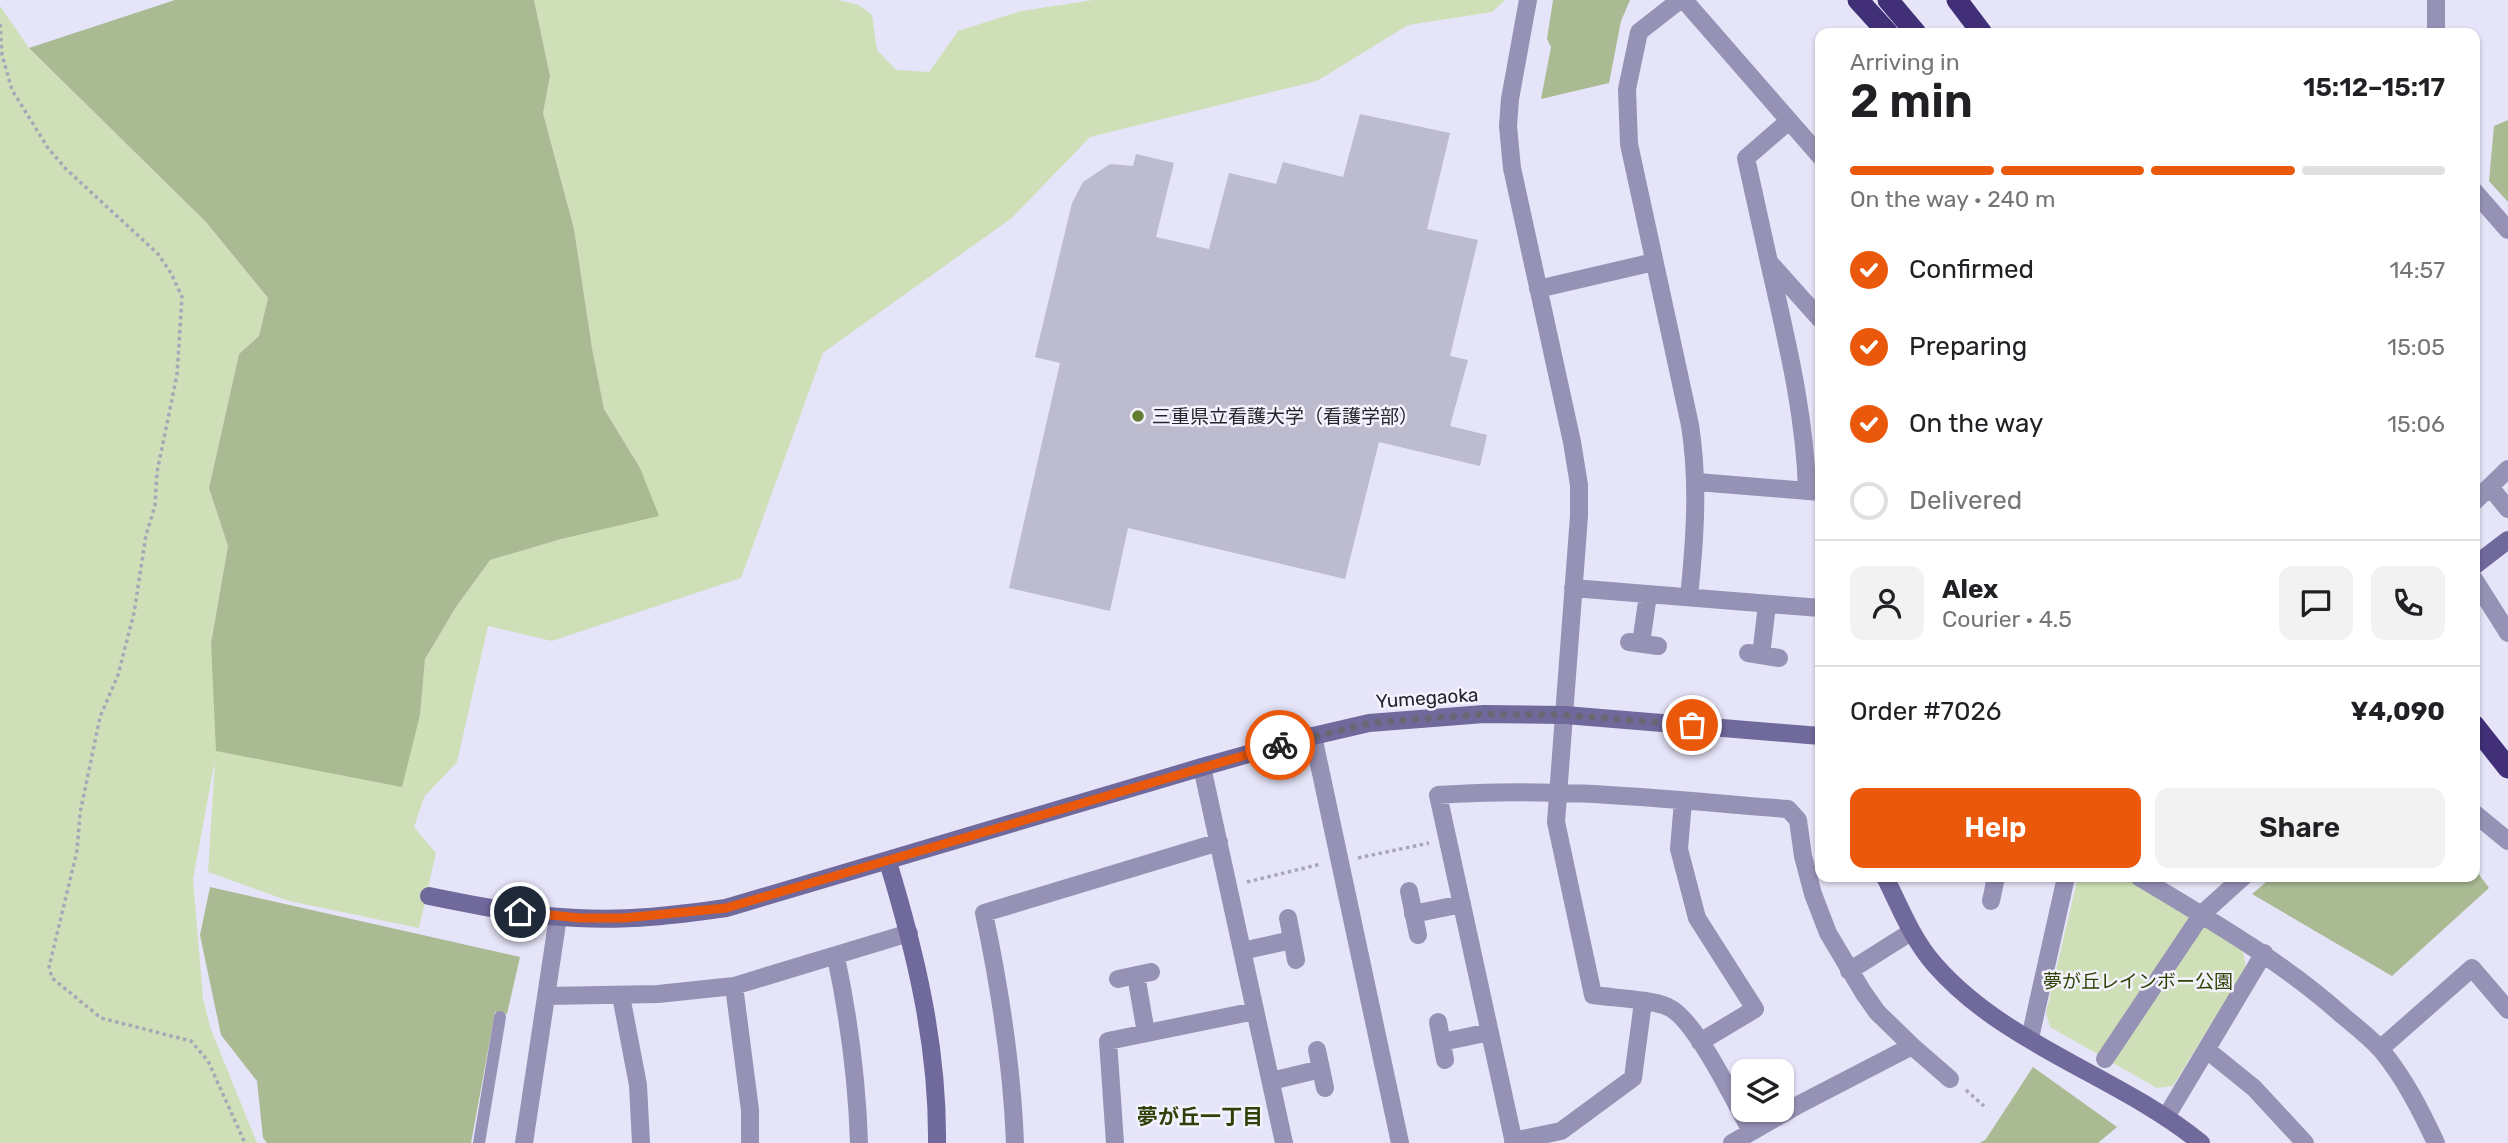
<!DOCTYPE html>
<meta charset="utf-8">
<style>
:root{--surface:#fff;--page:#f2f2f2;--text:#202124;--muted:#757577;--line:#e0e0e0;--accent:#ea580c}
body{margin:0;font-family:Rubik,"Noto Sans JP",sans-serif;background:var(--page);color:var(--text);height:100vh;display:flex;flex-direction:column;font-size:26px;white-space:nowrap}
*{box-sizing:border-box;margin:0}
p{font-size:23px;color:var(--muted)}
.icon{flex:none;width:38px;height:38px;fill:none;stroke:currentColor;stroke-width:2;stroke-linecap:round;stroke-linejoin:round}
.map{position:relative;flex:1;overflow:hidden}
.details{position:absolute;left:1815px;top:28px;width:665px;height:854px;display:flex;flex-direction:column;background:var(--surface);border-radius:14px;box-shadow:0 2px 5px #0004}
.details>*{flex:none}
.buttons{position:absolute;left:1731px;top:1059px;display:grid;gap:14px}
.buttons a{display:grid;place-items:center;width:63px;height:63px;border-radius:14px;background:var(--surface);box-shadow:0 2px 5px #0004;font-size:35px}
.pin{position:absolute;display:grid;place-items:center;width:60px;height:60px;color:#fff;margin:-30px;border:4px solid #fff;border-radius:50%;box-shadow:0 2px 7px #0007}
.courier{position:absolute;display:grid;place-items:center;width:70px;height:70px;margin:-35px;border:5px solid #ea580c;border-radius:50%;background:#fff;color:#222;box-shadow:0 2px 9px #0007}
.head em{font-style:normal;font-weight:600}
.head div{display:flex;flex-direction:column-reverse}
.head{display:flex;align-items:center;justify-content:space-between;height:119px;padding:0 35px}
h1{font-size:46px;font-weight:600;line-height:52px}
.bar{display:grid;grid-template-columns:repeat(4,1fr);gap:10px 7px;align-content:center;height:84px;padding:0 35px}
.bar i{height:9px;border-radius:5px;background:var(--line)}
.bar .active{background:var(--accent)}
.bar p{grid-column:span 4}
.line{display:flex;align-items:center;gap:18px;padding:0 35px;border-top:2px solid var(--line)}
.line div{flex:1}
.round{display:grid;place-items:center;flex:none;width:74px;height:74px;border-radius:14px;background:var(--page)}
ol{padding:0 35px;list-style:none}
li{display:flex;align-items:center;gap:21px;height:77px}
li p{margin-inline-start:auto}
li .icon{padding:7px;border-radius:50%;background:var(--accent);color:#fff;stroke-width:4}
li:last-child{color:var(--muted)}
li i{width:38px;height:38px;border:4px solid var(--line);border-radius:50%}
.cta{display:flex;gap:14px;margin-top:auto;padding:14px 35px}
.cta a{flex:1;height:80px;border-radius:14px;background:var(--accent);color:#fff;font-size:28px;font-weight:600;line-height:80px;text-align:center}
.cta a+a{background:var(--page);color:var(--text)}
.map>svg:first-child{display:block}
</style>
<div class="map">
<svg width="2508" height="1143" viewBox="0 0 2508 1143">
<rect width="100%" height="100%" fill="#e5e4f8"/>
<path fill="#cfe0b8" d="M534,0H838L859,5L872,15L877,50L896,70L929,72L958,31L1021,11L1093,0H1505L1492,12L1408,25L1317,81L1090,137L1012,218L823,353L741,578L552,641L488,626L457,762L424,797L414,827L436,853L419,928L289,901L208,872L215,760L193,879L203,998L210,1027L257,1143H0V6L29,48L206,222L268,298L259,336L239,354L209,488L228,546L211,643L420,715L425,659L456,607L490,559L561,539L640,468L604,409L592,348L574,229L543,113L550,76Z
M2078,877H2124L2242,948L2246,967L2173,1086L2157,1088L2050,1027L2046,1013Z"/>
<path fill="#aaba93" d="M175,0H534L550,76L543,113L574,229L592,348L604,409L640,468L659,516L561,539L490,560L456,607L425,659L420,715L402,787L216,751L211,643L228,546L209,488L239,354L259,336L268,298L206,222L29,48Z
M1553,0H1630L1621,21L1609,83L1541,99L1551,47L1547,39Z
M2508,120V202L2489,181L2494,126Z
M2475,869L2489,888L2392,976L2252,894L2272,877H2474Z
M210,887L520,957L507,1014L495,1012L471,1143H267L263,1138L257,1081L221,1035L200,935Z
M2033,1067L2117,1127L2098,1143H1980L1986,1139Z"/>
<path fill="#bdbbce" d="M1360,114L1450,133L1427,229L1478,240L1450,356L1468,360L1450,426L1487,435L1480,466L1379,442L1345,579L1128,528L1110,611L1009,588L1060,363L1035,357L1072,203L1083,182L1110,164L1133,166L1136,154L1174,163L1156,237L1209,249L1229,173L1276,184L1283,162L1343,177Z"/>
<g fill="none" stroke-linecap="round" stroke-linejoin="round">
<path stroke="#a8a7b7" stroke-width="3.5" stroke-dasharray="3.5 3.5" stroke-linecap="butt" d="M0,24L2,55L12,90L48,148L66,169L158,254L171,273L182,297L177,375L157,472L155,506L146,535L134,613L118,675L100,717L80,813L77,851L49,967L52,978L101,1018L191,1041L208,1061L245,1143
M1358,858L1429,843
M1247,882L1321,864
M1966,1090L1984,1106"/>
<path stroke="#9692b6" stroke-width="12" d="M479,1143L500,1017"/>
<path stroke="#9692b6" stroke-width="18" d="M1528,0L1510,99L1508,126L1512,168L1572,442L1579,485V516L1556,822L1593,995C1613,998 1651,999 1668,1007C1695,1018 1735,1103 1751,1131
M1680,0L1639,32L1627,89L1629,144L1690,425C1699,483 1695,539 1689,597
M1684,0L1820,156
M2436,0V33
M2474,191L2508,230
M1769,262L1746,158L1789,121
M1538,289L1654,262
M1697,482L1820,492
M2490,487L2508,509
M1807,491C1805,413 1786,338 1769,262L1820,319
M2474,502L2508,469
M2474,579L2508,633
M1573,588L1820,608
M1629,642L1658,646
M1641,643L1648,595
M1748,653L1779,658
M1761,655L1767,605
M1313,736L1400,1143
M1202,767L1284,1143
M1683,801L1679,849L1697,918L1755,1009L1700,1042
M2474,813L2508,841
M2139,877C2210,920 2280,960 2342,1015C2355,1026 2371,1038 2382,1051C2405,1079 2421,1111 2436,1143
M1409,891L1418,935
M1991,901L1996,877
M1413,914L1462,904
M1288,918L1296,960
M1242,951L1292,940
M836,957C849,1019 857,1080 859,1143
M1849,971L1911,932
M1136,975L1146,1033
M1118,979L1151,972
M734,986L750,1110V1143
M546,996L658,994L734,986L909,933
M621,996L638,1085L641,1143
M1438,1022L1445,1060
M2030,1038L2066,877
M1442,1042L1490,1032
M1912,1046L1950,1079
M2380,1049L2472,968L2508,1010
M1317,1050L1325,1088
M2207,1050L2254,1088L2305,1143
M2105,1059L2202,914L2243,877
M1271,1081L1321,1069
M2166,1117L2264,953
M1513,1141L1561,1131L1633,1078L1643,1002
M524,1143L558,917
M1015,1143C1012,1064 1000,989 984,913L1219,842
M1115,1143L1108,1041L1255,1011
M1514,1143L1438,795C1557,786 1671,800 1788,809L1798,820L1803,856L1813,894L1828,933L1863,992L1877,1012L1912,1046L1800,1104L1732,1143"/>
<path stroke="#70699c" stroke-width="18" d="M2474,566L2508,540
M888,862C916,954 938,1046 937,1143
M1885,877C1900,907 1912,939 1935,965C2006,1046 2119,1076 2201,1143
M429,896C478,906 527,916 577,918C627,921 677,915 726,908L1202,767L1313,736L1369,723L1484,714L1565,715L1820,736"/>
<path stroke="#413078" stroke-width="21" d="M1858,0L1888,33
M1888,0L1916,33
M1957,0L1982,33
M2474,725L2508,768"/>
</g>
<g fill="none" stroke-linecap="round" stroke-linejoin="round">
<path stroke="#686773" stroke-width="7" stroke-dasharray="0 12.6" d="M1280,745L1369,723L1484,714L1565,715L1692,725"/>
<path stroke="#ea580c" stroke-width="9" d="M520,912L580,918H624L726,908L1280,745"/>
</g>
<circle fill="#637e31" stroke="#f3f2fe" stroke-width="2.5" cx="1138" cy="416" r="7"/>
<g text-anchor="middle" dominant-baseline="central" stroke-width="5" stroke-linejoin="round" paint-order="stroke">
<g font-size="19" fill="#24242b" stroke="#f3f2fe" text-anchor="start">
<text x="1152" y="416">三重県立看護大学（看護学部）</text>
</g>
<g font-size="19" fill="#24242b" stroke="#f3f2fe">
<text transform="translate(1427 698) rotate(-4)">Yumegaoka</text>
</g>
<g font-size="19" fill="#2f4202" stroke="#f3f2fe">
<text x="2138" y="981">夢が丘レインボー公園</text>
</g>
<g font-size="21" font-weight="bold" fill="#2f4008" stroke="#f3f2fe">
<text x="1200" y="1116">夢が丘一丁目</text>
</g>
</g>
</svg>
<div class="buttons">
<a><svg class="icon" aria-label="layers" viewBox="0 0 24 24"><path d="M12 4l9 5-9 5-9-5zM3 14l9 5 9-5"/></svg></a>
</div>
<div class="pin" style="left:1692px;top:725px;background:#ea580c"><svg class="icon" aria-label="bag" viewBox="0 0 24 24"><path d="M5 8h14l-1 12H6zM9 8a3 3 0 0 1 6 0"/></svg></div>
<div class="pin" style="left:520px;top:912px;background:#1f2937"><svg class="icon" aria-label="home" viewBox="0 0 24 24"><path d="M3 11l9-7 9 7M6 9v11h12V9"/></svg></div>
<div class="courier" style="left:1280px;top:745px"><svg class="icon" aria-label="bike" viewBox="0 0 24 24"><circle cx="6" cy="16" r="4"/><circle cx="18" cy="16" r="4"/><path d="M6 16l4-8h5l3 8M10 8l3 8H6M13 5h3"/></svg></div>
<section class="details">
<div class="head"><div><h1>2 min</h1><p>Arriving in</p></div><em>15:12–15:17</em></div>
<div class="bar"><i class="active"></i><i class="active"></i><i class="active"></i><i></i><p>On the way · 240 m</p></div>
<ol>
<li><svg class="icon" aria-label="check" viewBox="0 0 24 24"><path d="M5 12l5 5 9-10"/></svg>Confirmed<p>14:57</p></li>
<li><svg class="icon" aria-label="check" viewBox="0 0 24 24"><path d="M5 12l5 5 9-10"/></svg>Preparing<p>15:05</p></li>
<li><svg class="icon" aria-label="check" viewBox="0 0 24 24"><path d="M5 12l5 5 9-10"/></svg>On the way<p>15:06</p></li>
<li><i></i>Delivered</li>
</ol>
<div class="line" style="height:126px"><a class="round"><svg class="icon" aria-label="person" viewBox="0 0 24 24"><circle cx="12" cy="8" r="4"/><path d="M4 21q1-7 8-7t8 7"/></svg></a><div><b>Alex</b><p>Courier · 4.5</p></div><a class="round"><svg class="icon" aria-label="chat" viewBox="0 0 24 24"><path d="M4 5h16v11H9l-5 4z"/></svg></a><a class="round"><svg class="icon" aria-label="phone" viewBox="0 0 24 24"><path d="M5 4h4l2 5-3 2q2 4 5 5l2-3 5 2v4C11 20 4 13 5 4z"/></svg></a></div>
<div class="line" style="height:91px"><div>Order #7026</div><b>¥4,090</b></div>
<div class="cta"><a>Help</a><a>Share</a></div>
</section>
</div>
